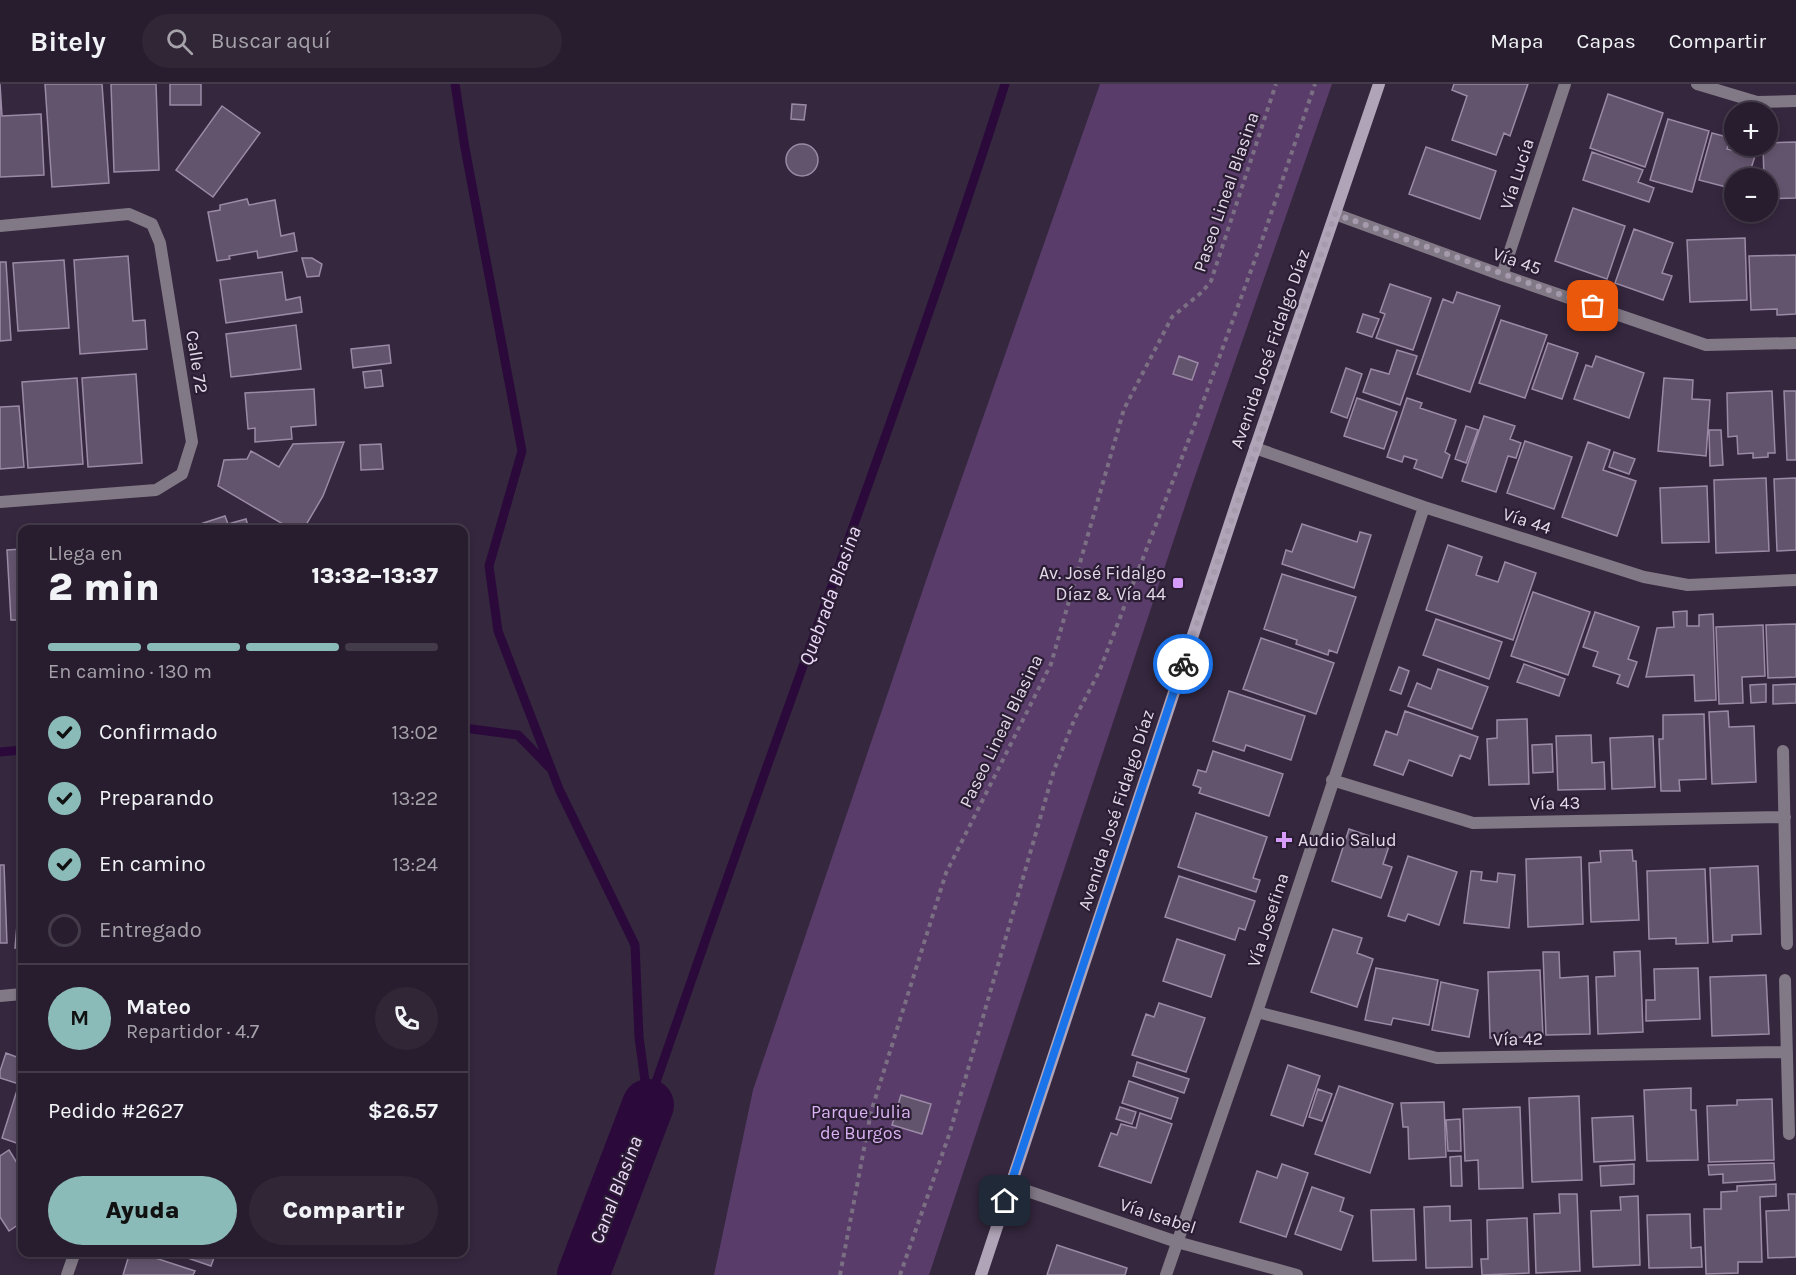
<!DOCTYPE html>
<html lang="es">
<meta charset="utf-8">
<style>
:root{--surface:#281d2e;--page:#302636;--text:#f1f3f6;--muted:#a5a2aa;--line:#443b4a;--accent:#8bbbb9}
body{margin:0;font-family:Karla,sans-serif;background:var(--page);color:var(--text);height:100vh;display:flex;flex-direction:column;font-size:22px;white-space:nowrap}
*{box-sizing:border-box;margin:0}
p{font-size:20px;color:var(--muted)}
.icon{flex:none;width:33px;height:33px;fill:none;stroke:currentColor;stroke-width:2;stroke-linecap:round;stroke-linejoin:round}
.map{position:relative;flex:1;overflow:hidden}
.drawer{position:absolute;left:18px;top:441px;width:450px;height:732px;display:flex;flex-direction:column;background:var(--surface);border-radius:12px;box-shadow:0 3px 9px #0003,0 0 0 2px var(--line)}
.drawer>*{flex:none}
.controls{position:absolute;left:1724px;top:18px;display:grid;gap:12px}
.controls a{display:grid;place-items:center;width:54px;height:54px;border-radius:50%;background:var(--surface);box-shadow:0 3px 9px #0003,0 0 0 2px var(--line);font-size:30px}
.pin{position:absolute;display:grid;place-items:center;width:51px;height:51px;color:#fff;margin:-26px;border-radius:12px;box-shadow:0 3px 9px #0006}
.courier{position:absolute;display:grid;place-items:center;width:60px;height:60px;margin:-30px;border:4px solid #1a73e8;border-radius:50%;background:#fff;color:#222;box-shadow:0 2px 8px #0007}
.headline em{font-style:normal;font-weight:800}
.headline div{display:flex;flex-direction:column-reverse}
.headline{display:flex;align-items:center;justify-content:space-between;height:102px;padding:0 30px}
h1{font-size:39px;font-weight:800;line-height:45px}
.bar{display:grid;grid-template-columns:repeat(4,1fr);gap:9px 6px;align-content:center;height:72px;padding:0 30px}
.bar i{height:8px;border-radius:4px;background:var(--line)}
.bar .current{background:var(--accent)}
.bar p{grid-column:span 4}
.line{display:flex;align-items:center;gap:15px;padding:0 30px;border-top:2px solid var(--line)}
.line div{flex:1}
.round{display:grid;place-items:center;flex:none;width:63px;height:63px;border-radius:32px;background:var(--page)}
ol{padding:0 30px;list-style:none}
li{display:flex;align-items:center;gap:18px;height:66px}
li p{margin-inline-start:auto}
li .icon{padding:6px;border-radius:50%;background:var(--accent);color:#111;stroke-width:4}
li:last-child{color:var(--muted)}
li i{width:33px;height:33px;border:3px solid var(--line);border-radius:50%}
.cta{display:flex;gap:12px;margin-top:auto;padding:12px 30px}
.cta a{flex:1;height:69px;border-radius:36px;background:var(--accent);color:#111;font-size:24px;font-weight:800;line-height:69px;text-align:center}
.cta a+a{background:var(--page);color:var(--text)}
header{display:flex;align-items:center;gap:36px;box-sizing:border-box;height:84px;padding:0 30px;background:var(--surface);border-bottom:2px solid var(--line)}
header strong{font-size:28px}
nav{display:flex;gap:33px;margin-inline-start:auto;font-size:21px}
.search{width:420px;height:54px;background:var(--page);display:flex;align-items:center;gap:15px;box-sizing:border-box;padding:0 21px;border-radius:33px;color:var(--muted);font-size:22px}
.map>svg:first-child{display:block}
</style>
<header>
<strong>Bitely</strong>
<div class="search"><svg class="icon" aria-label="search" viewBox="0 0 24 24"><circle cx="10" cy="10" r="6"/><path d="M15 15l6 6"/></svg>Buscar aquí</div>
<nav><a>Mapa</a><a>Capas</a><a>Compartir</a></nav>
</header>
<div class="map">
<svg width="1796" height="1191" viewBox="0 0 1796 1191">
<rect width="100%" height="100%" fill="#35273e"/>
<path fill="#593c6a" d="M1100,0H1332L1193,398L929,1191H714L753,1006L933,476Z"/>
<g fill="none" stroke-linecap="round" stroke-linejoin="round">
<path stroke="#2b093b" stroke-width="9" d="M455,0L465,64L522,367L489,482L498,547L559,705L635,861L639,953L648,1019
M464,644L518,651L549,683
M0,668L22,666
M648,1021C683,921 718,819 754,719C839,480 928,242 1005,0"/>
<path stroke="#2b093b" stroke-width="52" d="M583,1191L648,1021"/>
</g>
<path fill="#63546d" stroke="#9b8aa6" stroke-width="1.5" d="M0,0L2,32L41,30L44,91L0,93Z
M45,0H102L109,99L52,103Z
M111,0H156L159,86L114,88Z
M170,0H201V21H170Z
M1454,0H1528L1510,52L1504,49L1496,71L1452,56L1467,12L1452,6Z
M1608,10L1663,29L1645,83L1590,64Z
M792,20L806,21L804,36L791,35Z
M222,22L260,49L213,113L176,86Z
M1668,35L1709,47L1692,108L1650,96Z
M1712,49L1731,54L1727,65L1755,72L1748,94H1734V105L1699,96Z
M1796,58V114L1767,115V94H1764L1763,62H1767V59Z
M786 76a16 16 0 1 1 32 0a16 16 0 1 1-32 0Z
M1426,63L1496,87L1480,135L1409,110Z
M1592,68L1643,86L1638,98L1654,104L1649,118L1583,96Z
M247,115L249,121L275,116L281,152L294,149L297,167L258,174L257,167L229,172L230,175L217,177L208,128L220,126V121Z
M1573,124L1625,142L1607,195L1555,177Z
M1634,145L1673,159L1662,189L1672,192L1663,216L1615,199Z
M1745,154L1747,216L1690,218L1687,156Z
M1796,171V230L1777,231V225L1751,226L1749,172Z
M128,172L133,237L145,236L147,265L80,270L74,176Z
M302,174H312L322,180L319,192L307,193Z
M64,176L69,244L18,247L13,179Z
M0,178H6L11,256L0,257Z
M282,188L286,216L300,213L302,228L226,239L220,196Z
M1390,200L1431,214L1413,266L1376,254L1385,230L1380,228Z
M1457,208L1500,222L1470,308L1417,290L1443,215L1453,219Z
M1363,230L1379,235L1372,253L1357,248Z
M1501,236L1547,251L1525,314L1479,299Z
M296,241L301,285L231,293L226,250Z
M1548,259L1578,269L1562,315L1532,305Z
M389,261L391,279L353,284L351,265Z
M1397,266L1417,272L1400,321L1363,308L1371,285L1389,290Z
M1179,272L1198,279L1192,296L1173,290Z
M1596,272L1644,289L1629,334L1574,315L1586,281L1592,283Z
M1346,284L1362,290L1347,334L1331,328Z
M381,286L383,302L365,304L363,288Z
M136,290L142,379L88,383L82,294Z
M77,294L83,380L28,384L22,298Z
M1664,294L1693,296L1692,315L1710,316L1706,372L1658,367Z
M314,305L316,341L291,343L292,355L255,358V344L248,345L245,309Z
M1772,307L1775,369H1768V373L1753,374V369L1738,370L1737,352L1728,353L1727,309Z
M1784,307H1796V376H1787Z
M1357,314L1397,328L1384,365L1344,352Z
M1407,314L1422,319L1420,324L1456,336L1445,368L1450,371L1442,394L1414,384L1417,376L1404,372L1402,378L1387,373Z
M19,322L24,383L0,385V323Z
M1484,332L1515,342L1510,355L1521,359L1516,374L1508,372L1496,408L1462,397Z
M1466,342L1478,346L1466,379L1455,375Z
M1709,346H1721L1723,381L1710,382Z
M1525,357L1572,373L1554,425L1507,409Z
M344,358L323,412L303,446H293L218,402L224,376L247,375L251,367L279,383L293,360Z
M1588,358L1610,366L1603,386L1636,397L1617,452L1562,433Z
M381,360L383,385L361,386L360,361Z
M1614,368L1635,375L1629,390L1609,383Z
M1766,394L1769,467L1716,469L1714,396Z
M1796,394V466L1777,467L1774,395Z
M1707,402L1709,458L1662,459L1660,404Z
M225,432L228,440L246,435L249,446H192L191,443Z
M1302,440L1357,458L1360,448L1371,451L1354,504L1282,480L1286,466L1292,468Z
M1448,461L1482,473L1476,491L1498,498L1505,478L1536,489L1513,556L1426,526Z
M22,465V536H11L7,466Z
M1282,490L1356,513L1337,569L1329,566L1328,571L1296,560L1297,556L1264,545Z
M1533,508L1590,528L1568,591L1511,572Z
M1687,527V542H1699V531L1713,530L1716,616L1695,617L1694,591L1646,593L1657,544L1674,543L1673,528Z
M1595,528L1639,543L1628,575L1637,578L1628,603L1617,599L1620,591L1593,582L1598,568L1583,563Z
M1436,535L1502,558L1489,595L1423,571Z
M1796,540V593L1768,594L1766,541Z
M1763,541L1765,592L1742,593L1743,619L1719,620L1716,543Z
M1261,554L1334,579L1316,630L1243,605Z
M1524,580L1565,595L1559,612L1517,598Z
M1399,583L1409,587L1401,610L1390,606Z
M1438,585L1488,603L1472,645L1408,622L1417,599L1431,605Z
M1766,600V618L1751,619L1750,601Z
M1796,600V619L1773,620V601Z
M1229,607L1305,632L1291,676L1246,661L1244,667L1213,657Z
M1405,627L1478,653L1470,675L1460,671L1452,692L1409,676L1403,691L1374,681L1386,647L1397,651Z
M1728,627L1729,643L1754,642L1756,698L1712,700L1709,628Z
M1704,630L1706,695L1679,696L1680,707H1661L1659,655H1663V631Z
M1527,635L1529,700L1489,701L1487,655L1497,654V636Z
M1591,651L1592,679L1604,678L1605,705L1558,706L1556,652Z
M1653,652L1655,703L1612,705L1610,654Z
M1552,660L1553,688L1533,689L1532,661Z
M1213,667L1283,690L1269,732L1199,709L1201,704L1193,701L1198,686L1206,688Z
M1196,729L1267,753L1253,794L1260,796L1256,808L1178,783Z
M1349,745L1390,759L1383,780L1392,783L1381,814L1332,797Z
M1632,766L1633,777H1636L1639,836L1591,838L1589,779L1601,778L1600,767Z
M1408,772L1457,788L1439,841L1408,830L1405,837L1388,832Z
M1581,773L1583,840L1528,843L1526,775Z
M0,781H4L7,859H0Z
M1758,782L1761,850L1732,851V857L1713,858L1710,784Z
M22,784V864H15Z
M1705,785L1708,859L1676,860V854L1649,855L1647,787Z
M1471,787L1482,788L1481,796L1497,798L1498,789L1515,791L1509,844L1464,839Z
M1179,792L1255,817L1245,846L1239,844L1235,856L1165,833Z
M1333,845L1362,854L1357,869L1373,875L1357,923L1311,908Z
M1177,855L1225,871L1211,913L1163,897Z
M1640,867L1643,948L1598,950L1596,893L1615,892L1614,868Z
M1543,868H1559L1560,894L1588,892L1590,950L1546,951Z
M1376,884L1438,896L1429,941L1393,934L1391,941L1365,936Z
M1698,884L1700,935L1646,937V916H1655L1654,885Z
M1540,886L1543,953L1490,954L1488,888Z
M1766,891L1769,950L1712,952L1710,893Z
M1441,898L1478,906L1469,953L1432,946Z
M1159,919L1205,934L1186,988L1132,971L1146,930L1154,933Z
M6,969L22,975V1001L0,994V987Z
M1137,978L1189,995L1184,1009L1133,992Z
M1288,981L1320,992L1303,1042L1271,1031Z
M1129,997L1178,1014L1171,1035L1122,1019Z
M1339,1002L1393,1020L1370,1089L1315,1070Z
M18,1003L22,1005V1061L2,1054Z
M1691,1004V1026H1696L1698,1076L1647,1077L1644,1006Z
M1318,1005L1332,1010L1322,1037L1309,1033Z
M901,1011L931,1020L922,1050L892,1041Z
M1579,1012L1582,1096L1532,1098L1529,1014Z
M1772,1015L1774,1076L1709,1078L1707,1022L1737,1021V1016Z
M1444,1018L1446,1073L1409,1075L1408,1043H1403L1401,1019Z
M1120,1023L1136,1028L1132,1040L1116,1035Z
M1520,1023L1523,1104L1479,1105L1478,1076L1465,1077L1463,1025Z
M1140,1029L1172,1040L1151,1099L1099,1082L1111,1049L1117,1051L1121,1040L1136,1044Z
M1633,1032L1635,1076L1594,1078L1592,1034Z
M1460,1035L1461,1067H1448L1446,1036Z
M9,1066L22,1087V1138L9,1147L0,1133V1072Z
M1461,1072L1462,1102H1451L1450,1073Z
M1774,1079L1775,1096L1723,1099V1090L1709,1091L1708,1081Z
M1282,1080L1308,1089L1286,1153L1240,1138L1257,1087L1277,1094Z
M1634,1080V1100L1601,1102L1600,1082Z
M1776,1100V1112L1760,1113L1762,1178H1738V1189L1706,1190L1704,1125H1721V1108L1737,1107V1102Z
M1312,1103L1344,1114L1340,1127L1353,1132L1341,1166L1295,1150Z
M1559,1110H1577L1580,1187L1536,1189L1534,1130L1560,1129Z
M1788,1110H1796V1173L1768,1174L1766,1127L1789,1126Z
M1638,1112L1640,1181L1593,1183L1591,1127L1621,1126L1620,1113Z
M1450,1122V1137L1471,1136L1472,1183L1426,1184L1424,1123Z
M1414,1125L1416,1176L1373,1177L1371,1126Z
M1690,1130L1691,1164L1701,1163L1702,1183L1649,1184L1647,1131Z
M1527,1134L1529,1189L1482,1191L1481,1175H1488L1487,1136Z
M1057,1161L1127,1184L1125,1191H1047Z
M130,1168H137L195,1187L193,1191H123Z
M170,1168H216L211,1182Z"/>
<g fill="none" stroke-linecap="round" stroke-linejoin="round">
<path stroke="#7b6f83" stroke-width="4" stroke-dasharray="4.5 4.5" stroke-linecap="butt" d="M840,1191L871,1028L946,789L1051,580L1124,325L1172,233L1202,208L1211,197L1276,0
M900,1191L950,1048L1054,686L1075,634L1099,588L1196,337L1261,159L1315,0"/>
<path stroke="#817986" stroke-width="12" d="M1697,0L1757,18L1796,17
M1335,130L1502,191L1706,261L1796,259
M0,142L129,130L152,140L160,159L192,358L182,390L156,406L0,418
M1502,191L1565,0
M1255,364L1424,423L1644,493L1688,501L1796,496
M1783,667L1787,860
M1332,696L1473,739L1785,733
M1785,896L1789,1050
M0,912L22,910
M1257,928L1437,974L1787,968
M1010,1101L1177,1158L1297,1191
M67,1191L75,1168
M1166,1191L1257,928L1424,423"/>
<path stroke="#b0a4b8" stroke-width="12" d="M981,1191L1239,412L1379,0"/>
</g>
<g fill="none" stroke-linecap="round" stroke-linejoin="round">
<path stroke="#a69bad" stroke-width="6" stroke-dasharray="0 10.8" d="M1183,580L1335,130L1593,222"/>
<path stroke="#1a73e8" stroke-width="8" d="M1005,1117L1183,580"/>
</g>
<g fill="#d69bfa" stroke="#2b1d34" stroke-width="2">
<rect x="1172" y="493" width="12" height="12" rx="3"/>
<path d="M1281 747h6v6h6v6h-6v6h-6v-6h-6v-6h6z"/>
</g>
<g text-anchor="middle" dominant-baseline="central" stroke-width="4.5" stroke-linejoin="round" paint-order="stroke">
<g font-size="18" fill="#e3dae9" stroke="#2b1d34">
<text transform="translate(1517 90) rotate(-72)">Vía Lucía</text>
<text transform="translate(1226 108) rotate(-71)">Paseo Lineal Blasina</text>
<text transform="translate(1517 177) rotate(19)">Vía 45</text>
<text transform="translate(1270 265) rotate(-71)">Avenida José Fidalgo Díaz</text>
<text transform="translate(197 278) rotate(81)">Calle 72</text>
<text transform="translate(1527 437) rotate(18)">Vía 44</text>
<text transform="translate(1001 647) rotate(-64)">Paseo Lineal Blasina</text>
<text transform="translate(1555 719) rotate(-1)">Vía 43</text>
<text transform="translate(1116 726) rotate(-72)">Avenida José Fidalgo Díaz</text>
<text transform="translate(1268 836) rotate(-72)">Vía Josefina</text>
<text transform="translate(1518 955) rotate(-1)">Vía 42</text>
<text transform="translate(1158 1132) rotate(18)">Vía Isabel</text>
</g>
<g font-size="18" fill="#e3dae9" stroke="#2b1d34" text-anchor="end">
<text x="1166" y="489">Av. José Fidalgo<tspan x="1166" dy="21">Díaz &amp; Vía 44</tspan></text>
<text x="1298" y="756" text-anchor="start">Audio Salud</text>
</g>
<g font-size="18" fill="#dbb3f4" stroke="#2b1d34">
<text x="861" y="1028">Parque Julia<tspan x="861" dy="21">de Burgos</tspan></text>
</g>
<g font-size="20" font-style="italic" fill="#efdbfc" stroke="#2b1d34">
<text transform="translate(830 512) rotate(-70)">Quebrada Blasina</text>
<text transform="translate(616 1106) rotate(-69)">Canal Blasina</text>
</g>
</g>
</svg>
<div class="controls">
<a>+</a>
<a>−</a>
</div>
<div class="pin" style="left:1593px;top:222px;background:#ea580c"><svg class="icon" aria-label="bag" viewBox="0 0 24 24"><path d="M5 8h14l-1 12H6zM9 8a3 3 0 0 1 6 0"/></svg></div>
<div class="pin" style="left:1005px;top:1117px;background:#1f2937"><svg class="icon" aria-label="home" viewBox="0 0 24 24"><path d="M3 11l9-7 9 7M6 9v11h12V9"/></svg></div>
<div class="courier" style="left:1183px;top:580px"><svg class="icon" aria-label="bike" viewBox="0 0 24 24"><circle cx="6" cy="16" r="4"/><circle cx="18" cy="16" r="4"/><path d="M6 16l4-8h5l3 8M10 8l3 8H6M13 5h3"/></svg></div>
<section class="drawer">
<div class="headline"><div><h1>2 min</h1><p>Llega en</p></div><em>13:32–13:37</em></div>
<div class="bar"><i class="current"></i><i class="current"></i><i class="current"></i><i></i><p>En camino · 130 m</p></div>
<ol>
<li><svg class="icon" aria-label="check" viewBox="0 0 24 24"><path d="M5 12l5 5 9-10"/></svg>Confirmado<p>13:02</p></li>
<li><svg class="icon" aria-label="check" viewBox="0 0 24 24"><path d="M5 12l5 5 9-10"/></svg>Preparando<p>13:22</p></li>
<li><svg class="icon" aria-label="check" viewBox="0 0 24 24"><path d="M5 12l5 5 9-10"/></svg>En camino<p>13:24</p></li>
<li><i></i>Entregado</li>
</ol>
<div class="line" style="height:108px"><b class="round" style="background:var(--accent);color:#111">M</b><div><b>Mateo</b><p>Repartidor · 4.7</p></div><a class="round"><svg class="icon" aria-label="phone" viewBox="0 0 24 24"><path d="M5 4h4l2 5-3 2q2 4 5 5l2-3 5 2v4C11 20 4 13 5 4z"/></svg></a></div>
<div class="line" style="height:78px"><div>Pedido #2627</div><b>$26.57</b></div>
<div class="cta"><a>Ayuda</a><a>Compartir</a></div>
</section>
</div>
